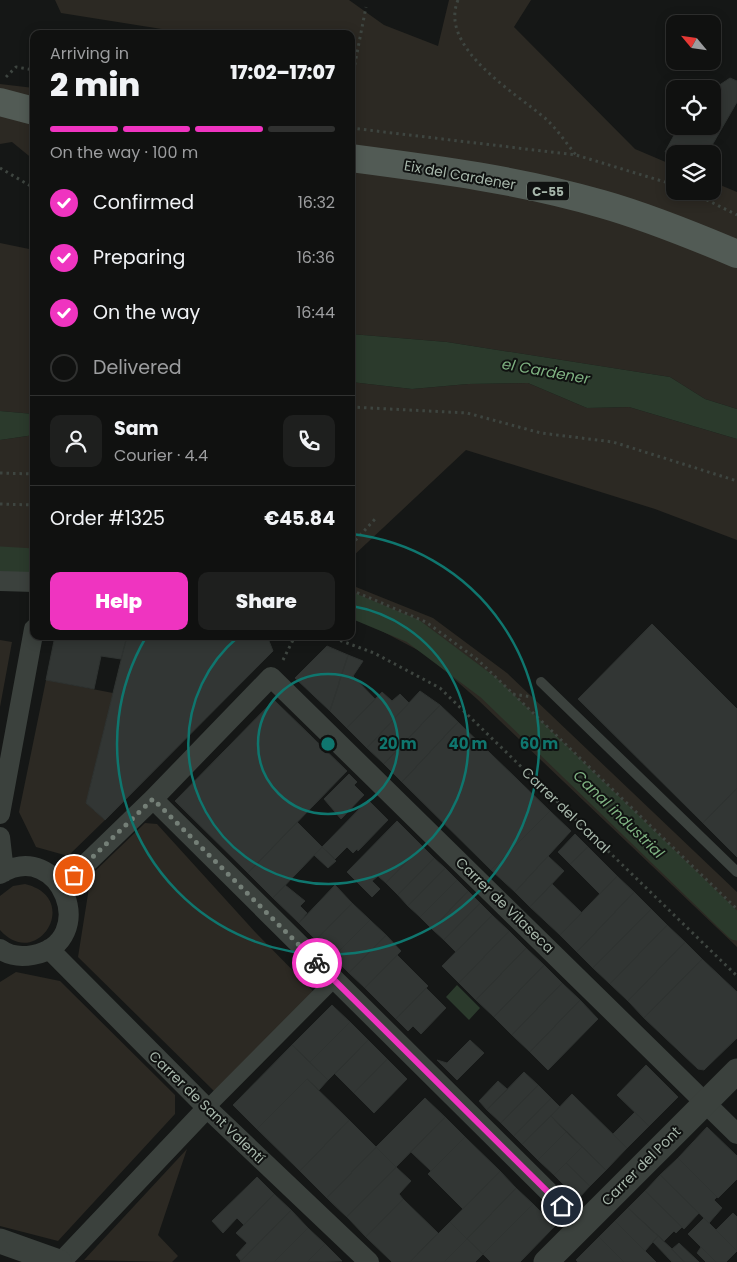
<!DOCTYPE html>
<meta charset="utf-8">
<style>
:root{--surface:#101110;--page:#1e1f1e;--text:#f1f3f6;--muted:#9c9d9f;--line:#303130;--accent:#ef34c0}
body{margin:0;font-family:Poppins,sans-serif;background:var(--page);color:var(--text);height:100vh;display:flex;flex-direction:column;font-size:19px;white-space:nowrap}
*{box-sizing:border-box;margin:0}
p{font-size:16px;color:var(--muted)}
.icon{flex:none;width:28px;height:28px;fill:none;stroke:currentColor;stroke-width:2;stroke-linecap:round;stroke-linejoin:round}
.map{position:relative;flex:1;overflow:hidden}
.details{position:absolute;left:30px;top:30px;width:325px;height:610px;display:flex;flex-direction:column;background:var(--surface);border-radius:10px;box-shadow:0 2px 12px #0003,0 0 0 1px var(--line)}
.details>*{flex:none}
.needle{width:32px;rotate:299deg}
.controls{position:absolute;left:666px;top:15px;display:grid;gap:10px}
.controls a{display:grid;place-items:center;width:55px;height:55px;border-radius:10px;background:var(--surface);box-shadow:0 2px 12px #0003,0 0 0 1px var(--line);font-size:25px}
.pin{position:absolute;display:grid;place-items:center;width:42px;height:42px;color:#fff;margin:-21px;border:2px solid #fff;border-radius:50%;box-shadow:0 1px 5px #0007}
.courier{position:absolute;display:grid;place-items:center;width:50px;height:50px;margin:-25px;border:4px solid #ef34c0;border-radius:50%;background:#fff;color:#222;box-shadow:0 1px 6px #0007}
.summary em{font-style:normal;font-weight:800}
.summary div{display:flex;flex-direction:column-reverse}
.summary{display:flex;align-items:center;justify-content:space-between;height:85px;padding:0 20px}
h1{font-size:32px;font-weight:800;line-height:38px}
.bar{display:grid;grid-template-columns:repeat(4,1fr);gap:8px 5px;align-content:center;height:60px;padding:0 20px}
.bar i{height:6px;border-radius:4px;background:var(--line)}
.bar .selected{background:var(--accent)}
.bar p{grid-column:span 4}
.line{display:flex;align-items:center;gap:12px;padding:0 20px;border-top:1px solid var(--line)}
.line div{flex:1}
.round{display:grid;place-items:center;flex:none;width:52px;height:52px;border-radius:10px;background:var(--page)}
ol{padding:0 20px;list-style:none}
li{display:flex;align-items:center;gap:15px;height:55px}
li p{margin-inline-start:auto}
li .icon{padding:5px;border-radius:50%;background:var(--accent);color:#fff;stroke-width:4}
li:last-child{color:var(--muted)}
li i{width:28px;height:28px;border:2px solid var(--line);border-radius:50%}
.button{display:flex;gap:10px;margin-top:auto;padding:10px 20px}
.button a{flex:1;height:58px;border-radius:10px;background:var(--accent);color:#fff;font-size:20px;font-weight:800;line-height:58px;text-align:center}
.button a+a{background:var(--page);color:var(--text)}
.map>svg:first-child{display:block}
</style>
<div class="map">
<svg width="737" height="1262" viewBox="0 0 737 1262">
<rect width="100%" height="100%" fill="#151716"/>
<path fill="#2c2923" d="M55,0H349L384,25L438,46L449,0H531L514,27L635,149L675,166V191H712L713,182L737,192V409L705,399L670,377L447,342L351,334V34H193L61,13Z
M0,84L34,88V160L12,142L0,144Z
M0,243L34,250V414L0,411Z
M351,382L412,389L468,384L528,383L587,408L629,407L737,439V540L655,509L466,450L351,558Z
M34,435V570L0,569V440Z
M351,585L433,618L507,673L737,892V947L477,699L427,655L363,621L351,618Z
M0,640L12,642L0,707Z
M46,680L113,693L86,803L105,820L68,856L36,847L19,812Z
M145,823L157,824L257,934L315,993L215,1092L78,957L91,875Z
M25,884C83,898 37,972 0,930V896L13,886Z
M16,972L60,981L175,1095V1114L58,1241L0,1226V982Z
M187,1149L158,1235L178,1256L172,1262L84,1260Z"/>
<path fill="#2b3a2c" d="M351,334L447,342L670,377L705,399L737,409V439L629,407L587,408L528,383L468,384L412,389L351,382Z
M0,411L34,414V435L0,440Z
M457,985L480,1008L469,1020L446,997Z"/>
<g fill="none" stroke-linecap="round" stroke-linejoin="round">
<path stroke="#2b3a2c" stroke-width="25" d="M0,559L34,561
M351,605L413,631L489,688L737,928"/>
</g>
<path fill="#323634" stroke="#2f3331" d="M730,78L737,81V102L707,154L665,152L679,126H712V90Z
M652,624L737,709V788L703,823L578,699Z
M55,636H127L121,659L101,656L94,689L46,680Z
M127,636H267L273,651L105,820L86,803Z
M327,646L348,655L330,711L295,678Z
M348,655L363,661L353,676L375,699L347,728L330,711Z
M420,691L440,705L384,764L367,748Z
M382,692L392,701L400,694L409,703L367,748L347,728Z
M274,700L347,771L248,873L175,801Z
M440,705L458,722L402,782L384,764Z
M458,722L550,811L491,870L402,782Z
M349,774L357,782L354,785L364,795L341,819L324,799Z
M737,788V857L703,823Z
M368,800L388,820L358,851L357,849L353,853L347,847L335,859L322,847Z
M550,811L571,831L515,892L491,870Z
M397,821L422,846L386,883L378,876L372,881L380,889L372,897L347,872Z
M297,822L322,847L273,898L248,873Z
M575,834L588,847L570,864L558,852Z
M422,846L434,858L398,895L386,883Z
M322,847L336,861L328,868L314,855Z
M588,847L617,876L600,894L570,864Z
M548,856L564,871L530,907L515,892Z
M434,858L445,868L408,906L398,895Z
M445,868L457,880L420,917L408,906Z
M617,876L634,892L577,952L560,935Z
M457,880L468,891L432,929L420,917Z
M552,884L582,913L560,935L530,907Z
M285,885L305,901L300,906L307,913L299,923L273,898Z
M335,885L352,903L316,940L299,923Z
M468,891L480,903L444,940L432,929Z
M634,892L651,909L593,968L577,952Z
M352,903L370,920L333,957L316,940Z
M480,903L492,915L456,952L444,940Z
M651,909L667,925L610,984L593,968Z
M492,915L509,931L459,983L442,966Z
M370,920L386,935L349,973L333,957Z
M667,925L685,942L628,1001L610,984Z
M509,931L526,948L476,1000L459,983Z
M386,935L401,951L365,988L349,973Z
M685,942L702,959L644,1018L628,1001Z
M526,948L544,965L494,1017L476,1000Z
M397,955L428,986L396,1019L365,988Z
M702,959L737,992V1038L704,1070L698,1069L644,1018Z
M544,965L562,983L512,1035L494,1017Z
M562,983L580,1000L530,1052L512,1035Z
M426,988L446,1008L421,1034L413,1026L408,1031L396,1019Z
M580,1000L598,1019L548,1070L530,1052Z
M332,1005L350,1022L310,1062L292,1045Z
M350,1022L368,1040L328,1080L310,1062Z
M368,1040L387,1059L354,1093L335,1074Z
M470,1040L484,1053L457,1080L437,1060L447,1063Z
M292,1045L328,1080L319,1090L307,1079L257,1129L233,1105Z
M387,1059L407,1079L374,1113L354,1093Z
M646,1065L678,1097L649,1126L617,1095Z
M524,1072L538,1085L501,1123L487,1110Z
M307,1079L349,1120L300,1171L257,1129Z
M498,1081L507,1089L487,1110L479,1101Z
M538,1085L551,1098L514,1136L501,1123Z
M572,1094L627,1148L606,1170L551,1116Z
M425,1098L445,1117L396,1167L376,1147Z
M551,1098L560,1107L522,1144L514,1136Z
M635,1112L649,1126L627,1148L613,1134Z
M551,1116L566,1132L538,1160L522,1144Z
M445,1117L465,1137L431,1171L411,1152Z
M349,1120L376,1147L327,1198L300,1171Z
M707,1127L737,1156V1179L718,1198L678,1158Z
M566,1132L582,1147L554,1175L538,1160Z
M465,1137L500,1171L463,1209L428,1174Z
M376,1147L396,1167L347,1217L327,1198Z
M376,1147L396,1167L347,1217L327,1198Z
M582,1147L606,1170L590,1186L566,1163Z
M678,1158L717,1197L714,1200L722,1208L709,1223L660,1175Z
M566,1163L590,1186L578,1199L554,1175Z
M396,1167L411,1181L399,1194L403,1199L366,1237L347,1217Z
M500,1171L516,1188L467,1239L450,1222Z
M660,1175L699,1213L684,1229L645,1191Z
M257,1177L274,1194L244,1225L237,1218L223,1233L212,1221Z
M516,1188L533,1204L483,1254L467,1239Z
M645,1191L682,1227L676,1233L674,1231L664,1241L628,1208Z
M274,1194L291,1210L241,1261L236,1255L247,1243L236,1233Z
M403,1199L438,1233L410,1262H392L366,1237Z
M533,1204L555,1226L520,1262H491L483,1254Z
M628,1208L658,1236L645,1251L615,1221Z
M291,1210L308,1228L274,1262H240Z
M733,1213L737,1217V1251L716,1230Z
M704,1218L737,1251L726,1262H716L688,1234Z
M615,1221L656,1262H624L599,1237Z
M450,1222L467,1239L444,1262H410Z
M308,1228L325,1244L307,1262H274Z
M658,1236L672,1249L684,1262H672L653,1242Z
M599,1237L624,1262H578L576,1260Z
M467,1239L483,1254L475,1262H444Z
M679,1243L699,1262H684L672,1249Z
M325,1244L342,1261L307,1262Z
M701,1247L716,1262H706L697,1253Z"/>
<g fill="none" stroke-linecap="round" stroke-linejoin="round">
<path stroke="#3e4540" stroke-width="3" stroke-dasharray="2.5 4" stroke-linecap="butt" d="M458,0C438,48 516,93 546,119C557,129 566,143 576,155
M6,77L16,67L34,70
M351,84L366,7
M351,128L576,155L675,185
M0,168L34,188
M689,191L737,215
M351,407L467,413L541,433L613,442L737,481
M0,473L34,474
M0,504L34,505
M351,545L376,518
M351,590L426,622L478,660L737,909
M328,636L374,653L440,688L737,976
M283,660L295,636
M513,694L532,697"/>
<path stroke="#3b413d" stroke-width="10" d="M541,682L737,872"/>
<path stroke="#3b413d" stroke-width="15" d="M207,1108L334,980"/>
<path stroke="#3b413d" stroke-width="20" d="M0,581L34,582
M153,799L582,1225
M0,814L34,629
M0,837L4,872
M0,874C61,837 101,942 33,955C22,957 9,956 0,949
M62,887L153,799L271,677L737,1134
M49,949L207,1108L369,1262
M61,1262L207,1108"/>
<path stroke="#3b413d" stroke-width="25" d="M0,1241L59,1262
M546,1262L737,1071"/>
<path stroke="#525b55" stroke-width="28" d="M0,102L34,111
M351,158C435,169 520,180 602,204C648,217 692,235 737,254"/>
</g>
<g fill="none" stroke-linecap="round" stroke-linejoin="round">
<path stroke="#747f77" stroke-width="5" stroke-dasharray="0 9" d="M74,875L153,799L317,963"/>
<path stroke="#ef34c0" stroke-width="6" d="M317,963L562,1206"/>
</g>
<g fill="none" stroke="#0f766e" stroke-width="2.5">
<circle cx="328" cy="744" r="70"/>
<path d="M352 606A140 140 0 1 1 238 637"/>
<path d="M352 534A211 211 0 1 1 146 637"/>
</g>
<g text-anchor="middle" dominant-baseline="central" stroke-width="4" stroke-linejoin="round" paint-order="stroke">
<rect fill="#101211" stroke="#7a867d" stroke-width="1" x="527" y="181.5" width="42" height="19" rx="4"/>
<g font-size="12" font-weight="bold" fill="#a7b7ab">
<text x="548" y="191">C-55</text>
</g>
<g font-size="14" fill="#a7b7ab" stroke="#101211">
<text transform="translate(460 175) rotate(10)">Eix del Cardener</text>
<text transform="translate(566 810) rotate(44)">Carrer del Canal</text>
<text transform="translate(505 905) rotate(44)">Carrer de Vilaseca</text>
<text transform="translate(207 1107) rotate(44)">Carrer de Sant Valentí</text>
<text transform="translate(641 1166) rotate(-45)">Carrer del Pont</text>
</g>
<g font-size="15" font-style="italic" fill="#7eb181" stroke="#101211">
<text transform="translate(546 371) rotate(10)">el Cardener</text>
<text transform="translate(619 814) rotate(44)">Canal industrial</text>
</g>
</g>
<circle cx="328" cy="744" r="8" fill="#0f766e" stroke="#101211" stroke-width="2.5"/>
<g font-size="15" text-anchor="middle" font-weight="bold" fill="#0f766e" stroke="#101211" stroke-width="4" stroke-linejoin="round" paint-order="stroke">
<text x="398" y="749">20 m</text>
<text x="468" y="749">40 m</text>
<text x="539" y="749">60 m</text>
</g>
</svg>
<div class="controls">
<a><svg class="needle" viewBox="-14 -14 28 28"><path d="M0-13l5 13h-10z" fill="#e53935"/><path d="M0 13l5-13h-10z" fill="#9c9d9f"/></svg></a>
<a><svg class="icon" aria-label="locate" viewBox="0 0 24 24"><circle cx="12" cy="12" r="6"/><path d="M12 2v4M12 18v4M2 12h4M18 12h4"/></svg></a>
<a><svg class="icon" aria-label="layers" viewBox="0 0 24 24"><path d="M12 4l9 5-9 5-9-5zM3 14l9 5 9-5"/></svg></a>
</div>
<div class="pin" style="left:74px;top:875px;background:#ea580c"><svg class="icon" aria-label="bag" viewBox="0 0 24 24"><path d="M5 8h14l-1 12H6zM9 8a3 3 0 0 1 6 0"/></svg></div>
<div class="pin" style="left:562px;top:1206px;background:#1f2937"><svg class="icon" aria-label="home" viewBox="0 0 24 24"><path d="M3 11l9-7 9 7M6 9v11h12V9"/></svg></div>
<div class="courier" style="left:317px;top:963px"><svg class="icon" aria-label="bike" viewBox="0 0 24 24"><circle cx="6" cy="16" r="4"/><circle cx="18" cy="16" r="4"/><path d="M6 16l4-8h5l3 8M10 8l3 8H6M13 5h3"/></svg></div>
<section class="details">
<div class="summary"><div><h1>2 min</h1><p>Arriving in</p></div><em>17:02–17:07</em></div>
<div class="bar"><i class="selected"></i><i class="selected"></i><i class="selected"></i><i></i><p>On the way · 100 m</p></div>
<ol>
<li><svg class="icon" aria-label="check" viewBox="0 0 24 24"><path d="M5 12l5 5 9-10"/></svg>Confirmed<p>16:32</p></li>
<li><svg class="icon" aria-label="check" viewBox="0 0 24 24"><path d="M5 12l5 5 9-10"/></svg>Preparing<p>16:36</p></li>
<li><svg class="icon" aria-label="check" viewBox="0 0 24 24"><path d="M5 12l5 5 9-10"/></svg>On the way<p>16:44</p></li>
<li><i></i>Delivered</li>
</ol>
<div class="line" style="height:90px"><a class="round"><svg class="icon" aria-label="person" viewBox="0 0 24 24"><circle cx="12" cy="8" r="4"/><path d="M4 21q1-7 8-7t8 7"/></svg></a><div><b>Sam</b><p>Courier · 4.4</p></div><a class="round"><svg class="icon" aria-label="phone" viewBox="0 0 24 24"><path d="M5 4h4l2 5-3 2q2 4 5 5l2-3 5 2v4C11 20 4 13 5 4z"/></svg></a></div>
<div class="line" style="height:65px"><div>Order #1325</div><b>€45.84</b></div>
<div class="button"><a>Help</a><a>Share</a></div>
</section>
</div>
